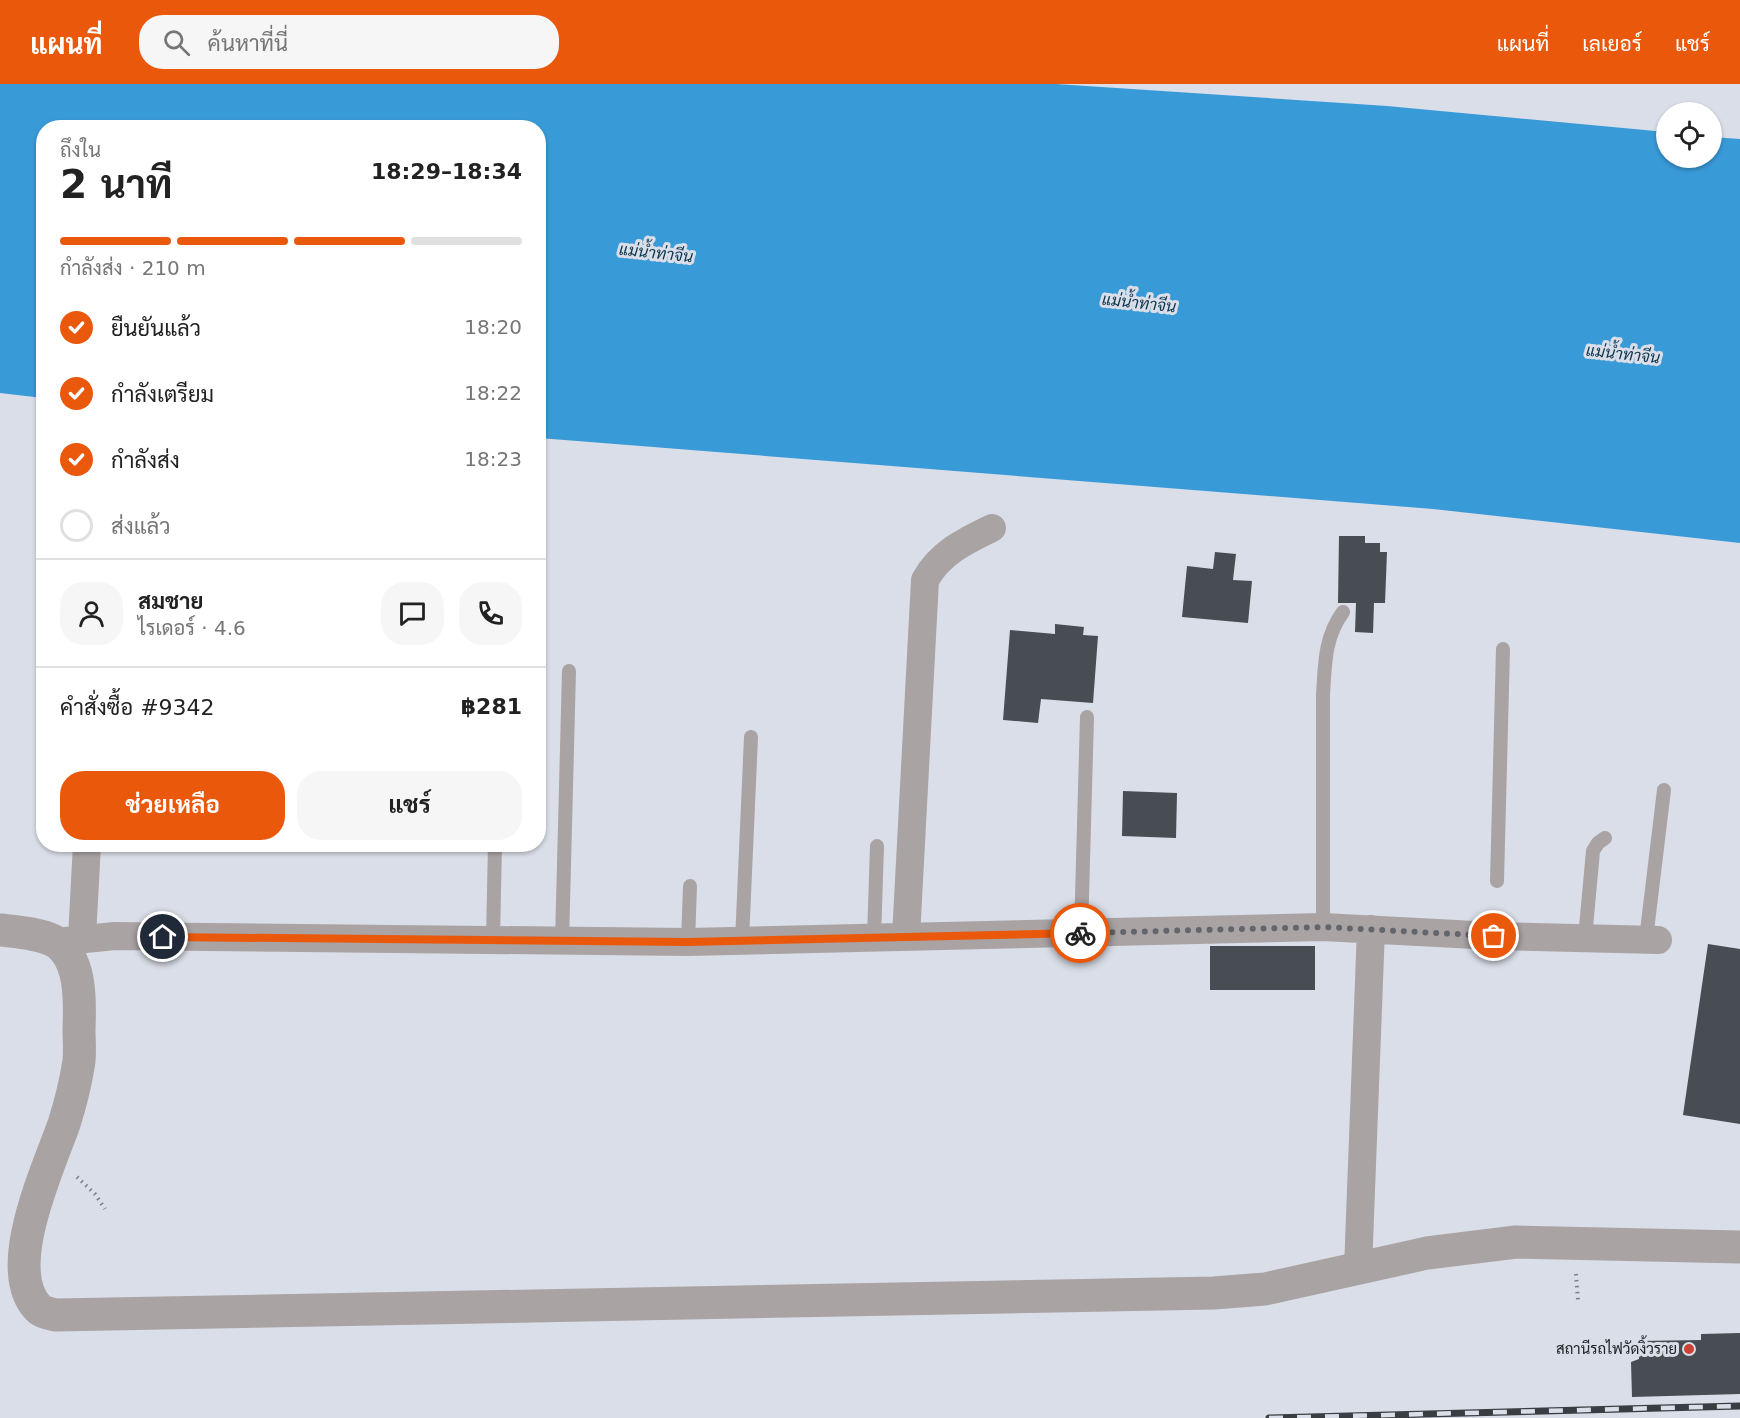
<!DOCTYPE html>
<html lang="th">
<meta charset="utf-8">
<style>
:root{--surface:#fff;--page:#f6f6f6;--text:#222;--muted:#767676;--line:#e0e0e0;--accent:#ea580c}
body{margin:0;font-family:"DejaVu Sans",Sarabun,sans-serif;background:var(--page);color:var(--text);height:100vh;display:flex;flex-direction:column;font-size:22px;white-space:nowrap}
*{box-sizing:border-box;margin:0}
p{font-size:20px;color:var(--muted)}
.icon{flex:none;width:33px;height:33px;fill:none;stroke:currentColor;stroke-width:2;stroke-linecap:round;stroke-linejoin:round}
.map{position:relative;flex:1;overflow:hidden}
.side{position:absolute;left:36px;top:36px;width:510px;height:732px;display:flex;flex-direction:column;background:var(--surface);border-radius:24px;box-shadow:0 2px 4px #0004}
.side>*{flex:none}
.fabs{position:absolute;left:1656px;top:18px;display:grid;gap:12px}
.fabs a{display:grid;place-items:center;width:66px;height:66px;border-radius:50%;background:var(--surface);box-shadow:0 2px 4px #0004;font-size:30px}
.pin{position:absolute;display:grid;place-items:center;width:51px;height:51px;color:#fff;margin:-26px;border:3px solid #fff;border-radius:50%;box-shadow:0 2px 6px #0007}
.courier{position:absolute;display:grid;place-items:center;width:60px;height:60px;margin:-30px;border:4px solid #ea580c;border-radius:50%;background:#fff;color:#222;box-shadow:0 2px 8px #0007}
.headline em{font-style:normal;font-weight:700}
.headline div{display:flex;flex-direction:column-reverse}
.headline{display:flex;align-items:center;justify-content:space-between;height:102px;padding:0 24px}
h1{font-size:39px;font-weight:700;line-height:45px}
.bar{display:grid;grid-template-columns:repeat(4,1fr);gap:9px 6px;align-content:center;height:72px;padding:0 24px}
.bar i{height:8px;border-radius:4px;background:var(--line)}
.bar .active{background:var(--accent)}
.bar p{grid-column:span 4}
.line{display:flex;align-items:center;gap:15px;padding:0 24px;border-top:2px solid var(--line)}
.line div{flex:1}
.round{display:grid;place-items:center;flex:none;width:63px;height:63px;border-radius:24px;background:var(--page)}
ol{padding:0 24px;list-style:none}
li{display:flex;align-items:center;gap:18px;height:66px}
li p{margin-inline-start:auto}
li .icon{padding:6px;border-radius:50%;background:var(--accent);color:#fff;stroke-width:4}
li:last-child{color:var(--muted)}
li i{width:33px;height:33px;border:3px solid var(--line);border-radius:50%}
.cta{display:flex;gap:12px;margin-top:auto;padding:12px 24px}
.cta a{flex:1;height:69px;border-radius:24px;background:var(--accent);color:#fff;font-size:24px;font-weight:700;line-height:69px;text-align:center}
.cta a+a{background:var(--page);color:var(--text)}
header{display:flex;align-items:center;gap:36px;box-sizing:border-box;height:84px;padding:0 30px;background:var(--accent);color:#fff}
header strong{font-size:28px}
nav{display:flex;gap:33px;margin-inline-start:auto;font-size:21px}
.search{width:420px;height:54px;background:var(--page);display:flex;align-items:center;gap:15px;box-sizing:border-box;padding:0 21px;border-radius:24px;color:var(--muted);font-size:22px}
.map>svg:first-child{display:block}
</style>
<header>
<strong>แผนที่</strong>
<div class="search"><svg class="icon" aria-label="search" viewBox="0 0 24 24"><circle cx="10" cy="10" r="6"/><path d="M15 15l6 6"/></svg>ค้นหาที่นี่</div>
<nav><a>แผนที่</a><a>เลเยอร์</a><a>แชร์</a></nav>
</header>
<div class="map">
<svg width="1740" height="1334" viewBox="0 0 1740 1334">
<rect width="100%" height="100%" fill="#dadee8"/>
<path fill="#399ad8" d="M0,0H1056L1387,22L1666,48V74H1712V53L1740,55V459L1433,425L539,354L538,44H44L43,314L0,309Z"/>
<path fill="#484c53" d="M1339,452H1365V459H1380V468H1387L1385,519H1374L1373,549L1355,548L1356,519H1338Z
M1215,468L1236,470L1233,496L1252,497L1248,539L1182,533L1187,482L1213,485Z
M1055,540L1084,543L1083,551L1098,552L1093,619L1041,615L1038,639L1003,636L1010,546L1055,550Z
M1123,707L1177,709L1176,754L1122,752Z
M1708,860L1740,865V1040L1683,1031Z
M1210,862H1315V906H1210Z
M1740,1249V1310L1632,1313L1631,1278L1639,1275V1257L1701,1256V1250Z"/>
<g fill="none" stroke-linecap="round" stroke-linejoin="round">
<path stroke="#7c7f86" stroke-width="4" stroke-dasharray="1.5 4.5" stroke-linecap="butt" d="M77,1093L95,1110L105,1125
M1576,1190L1578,1216"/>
<path stroke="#a9a3a4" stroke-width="14" d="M1497,797L1503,565
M1323,843V611C1325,581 1324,554 1343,528
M1081,849L1087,633
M1494,852L1495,833
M874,854L877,762
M1585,854L1593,767L1598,759L1605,754
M493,855L495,760
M1646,855L1664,706
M742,857L751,653
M562,858L569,587
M688,858L690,802"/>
<path stroke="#a9a3a4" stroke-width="28" d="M906,853L925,496C940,469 965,457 992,444
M82,854L87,760
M55,858L115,852L688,858L1323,843L1494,852L1658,856
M1358,1185L1371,845"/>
<path stroke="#a9a3a4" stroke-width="33" d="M0,846C17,848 38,849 54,857C82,873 80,918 79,945C79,956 80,967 79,977C76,997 70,1021 64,1040C48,1085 0,1187 39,1225C44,1229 51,1230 56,1231L1214,1209L1265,1205L1427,1169L1516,1158L1740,1163"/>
<g stroke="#3a3d41" stroke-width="7">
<path id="rail" d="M1269,1334L1740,1322"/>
</g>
<use href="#rail" stroke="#dadee8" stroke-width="4.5" stroke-dasharray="14" stroke-linecap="butt"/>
</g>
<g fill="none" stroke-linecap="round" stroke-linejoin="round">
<path stroke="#62656b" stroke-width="6" stroke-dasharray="0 10.8" d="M1080,849L1323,843L1494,852"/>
<path stroke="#ea580c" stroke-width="8" d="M163,853L688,858L1080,849"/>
</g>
<circle fill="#cd4035" stroke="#dadee8" stroke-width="2" cx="1689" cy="1265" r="6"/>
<g text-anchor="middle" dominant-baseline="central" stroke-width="6" stroke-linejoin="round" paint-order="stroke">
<g font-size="15" fill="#222427" stroke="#dadee8" text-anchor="end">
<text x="1677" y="1265">สถานีรถไฟวัดงิ้วราย</text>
</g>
<g font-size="16" font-style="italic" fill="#0b344d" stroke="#dadee8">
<text transform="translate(656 169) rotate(6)">แม่น้ำท่าจีน</text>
<text transform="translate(1139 219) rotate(6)">แม่น้ำท่าจีน</text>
<text transform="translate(1623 270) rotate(6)">แม่น้ำท่าจีน</text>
</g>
</g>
</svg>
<div class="fabs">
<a><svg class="icon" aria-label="locate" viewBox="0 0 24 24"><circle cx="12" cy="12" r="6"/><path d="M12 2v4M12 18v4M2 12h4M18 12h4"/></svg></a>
</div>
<div class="pin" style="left:1494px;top:852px;background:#ea580c"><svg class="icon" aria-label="bag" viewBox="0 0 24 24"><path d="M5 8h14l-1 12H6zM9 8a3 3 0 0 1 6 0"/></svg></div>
<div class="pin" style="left:163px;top:853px;background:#1f2937"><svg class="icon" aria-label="home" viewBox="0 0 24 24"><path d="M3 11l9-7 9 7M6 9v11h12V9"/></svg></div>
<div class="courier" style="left:1080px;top:849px"><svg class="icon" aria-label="bike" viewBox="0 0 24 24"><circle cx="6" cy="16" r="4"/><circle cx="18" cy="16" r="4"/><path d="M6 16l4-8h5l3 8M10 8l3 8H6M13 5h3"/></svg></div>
<section class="side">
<div class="headline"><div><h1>2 นาที</h1><p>ถึงใน</p></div><em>18:29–18:34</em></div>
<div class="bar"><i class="active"></i><i class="active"></i><i class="active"></i><i></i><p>กำลังส่ง · 210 m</p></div>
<ol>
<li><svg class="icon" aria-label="check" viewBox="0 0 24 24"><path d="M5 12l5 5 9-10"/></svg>ยืนยันแล้ว<p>18:20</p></li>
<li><svg class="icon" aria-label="check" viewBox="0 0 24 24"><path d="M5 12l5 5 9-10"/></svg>กำลังเตรียม<p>18:22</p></li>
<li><svg class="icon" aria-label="check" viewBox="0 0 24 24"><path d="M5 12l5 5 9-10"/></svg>กำลังส่ง<p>18:23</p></li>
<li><i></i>ส่งแล้ว</li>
</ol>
<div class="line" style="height:108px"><a class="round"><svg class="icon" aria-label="person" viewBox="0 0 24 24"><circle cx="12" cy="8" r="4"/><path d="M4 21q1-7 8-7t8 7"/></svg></a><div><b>สมชาย</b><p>ไรเดอร์ · 4.6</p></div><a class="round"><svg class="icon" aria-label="chat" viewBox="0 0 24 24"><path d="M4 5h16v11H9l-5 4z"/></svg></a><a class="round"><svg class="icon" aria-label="phone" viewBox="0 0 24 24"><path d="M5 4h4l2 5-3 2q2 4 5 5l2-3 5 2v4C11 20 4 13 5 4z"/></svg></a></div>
<div class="line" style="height:78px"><div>คำสั่งซื้อ #9342</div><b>฿281</b></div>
<div class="cta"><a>ช่วยเหลือ</a><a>แชร์</a></div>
</section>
</div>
